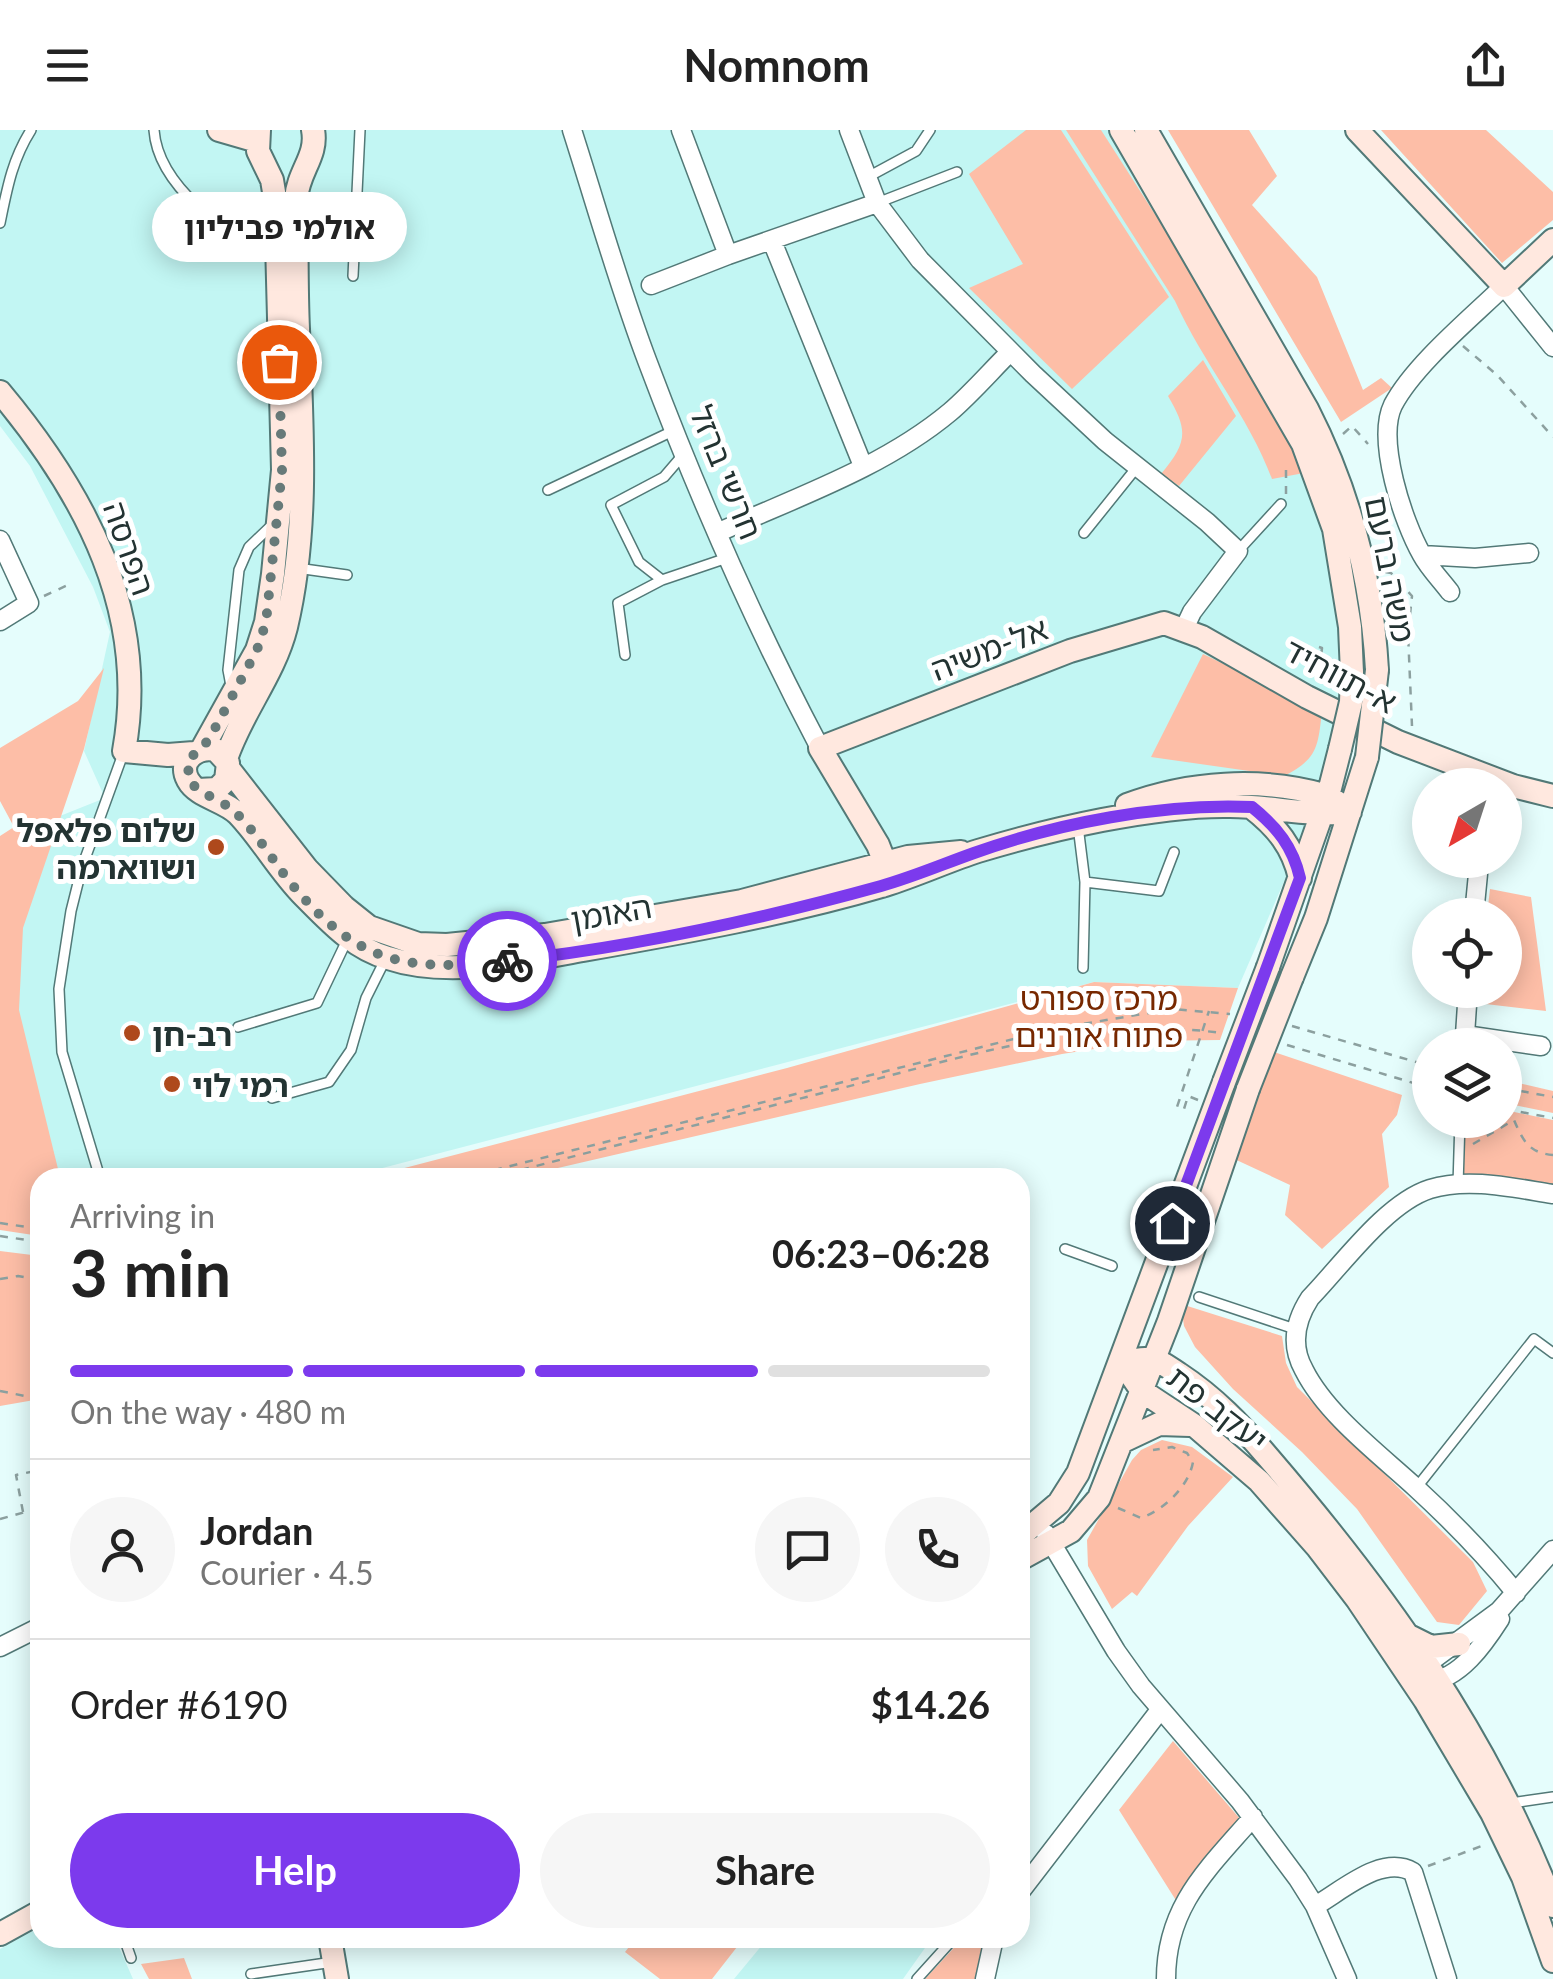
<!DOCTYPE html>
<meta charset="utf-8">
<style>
:root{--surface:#fff;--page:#f6f6f6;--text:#222;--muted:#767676;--line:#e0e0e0;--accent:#7c3aed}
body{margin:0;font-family:Lato,"Noto Sans Hebrew",sans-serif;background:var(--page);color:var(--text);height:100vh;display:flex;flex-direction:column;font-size:38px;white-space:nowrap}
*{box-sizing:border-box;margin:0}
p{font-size:32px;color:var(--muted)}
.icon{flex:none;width:55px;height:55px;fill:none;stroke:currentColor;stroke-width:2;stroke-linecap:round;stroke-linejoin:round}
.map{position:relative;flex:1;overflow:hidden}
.drawer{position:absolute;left:30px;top:1038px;width:1000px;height:780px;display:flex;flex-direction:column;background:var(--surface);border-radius:30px;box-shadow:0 5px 25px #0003}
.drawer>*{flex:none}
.needle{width:65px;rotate:219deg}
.tools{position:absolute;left:1412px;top:638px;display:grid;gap:20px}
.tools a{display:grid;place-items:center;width:110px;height:110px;border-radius:50%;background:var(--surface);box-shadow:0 5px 25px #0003;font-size:50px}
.pin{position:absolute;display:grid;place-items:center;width:85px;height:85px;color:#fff;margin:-42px;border:5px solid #fff;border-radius:50%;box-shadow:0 2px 10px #0007}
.courier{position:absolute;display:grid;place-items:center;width:100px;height:100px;margin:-50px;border:8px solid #7c3aed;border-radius:50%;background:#fff;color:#222;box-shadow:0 2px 12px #0007}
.bubble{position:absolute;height:70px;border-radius:35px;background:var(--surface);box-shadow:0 5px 25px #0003;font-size:32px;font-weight:700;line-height:70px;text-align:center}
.summary em{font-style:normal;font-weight:700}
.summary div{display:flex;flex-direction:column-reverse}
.summary{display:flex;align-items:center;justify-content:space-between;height:170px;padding:0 40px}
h1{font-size:65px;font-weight:700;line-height:75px}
.bar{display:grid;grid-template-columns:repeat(4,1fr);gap:15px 10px;align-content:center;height:120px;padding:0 40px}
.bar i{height:12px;border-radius:8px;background:var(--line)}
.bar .active{background:var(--accent)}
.bar p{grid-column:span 4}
.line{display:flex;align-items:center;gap:25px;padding:0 40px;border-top:2px solid var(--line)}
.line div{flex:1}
.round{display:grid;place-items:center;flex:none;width:105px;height:105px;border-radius:52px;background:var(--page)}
.cta{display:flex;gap:20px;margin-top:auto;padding:20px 40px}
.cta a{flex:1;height:115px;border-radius:60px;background:var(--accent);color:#fff;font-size:40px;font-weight:700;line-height:115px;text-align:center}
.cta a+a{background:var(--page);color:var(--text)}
header{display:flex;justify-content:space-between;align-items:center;height:130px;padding:0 40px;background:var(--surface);font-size:45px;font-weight:700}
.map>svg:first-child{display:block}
</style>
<header><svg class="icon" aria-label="menu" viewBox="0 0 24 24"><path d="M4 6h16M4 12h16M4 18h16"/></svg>Nomnom<svg class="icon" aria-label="share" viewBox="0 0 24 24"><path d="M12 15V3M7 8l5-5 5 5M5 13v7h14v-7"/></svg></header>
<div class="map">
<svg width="1553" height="1849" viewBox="0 0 1553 1849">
<rect width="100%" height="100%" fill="#e5fdfc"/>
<path fill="#c2f6f3" d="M0,0H1112L1298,312L1345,479L1346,575L1308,696L1238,858L1094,852L348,1047H55L16,883L21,797L55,688L105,668L84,621L110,502L93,457L30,336L0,296Z
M40,1797V1808H115L133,1849H0V1819Z
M768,1808H932L903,1849H734Z"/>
<path fill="#fdbea7" d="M1026,0H1061L1169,167L1072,259L969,158L1023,134L969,44Z
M1066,0H1101C1172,111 1247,224 1304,343L1272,349C1248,285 1203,233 1175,171Z
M1168,0H1249L1277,46L1252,75L1317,147L1363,260L1381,248L1392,258L1341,292Z
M1381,0H1486L1553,62V90L1502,133Z
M1203,230L1236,286L1179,356L1161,344C1188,312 1188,300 1168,266Z
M1203,524L1322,581C1318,616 1318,629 1284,646L1151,627Z
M104,538L84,619L23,798L19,880L60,1047L40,1048V1106L0,1100V706L14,697L0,671V618L78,571Z
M1490,759L1531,767L1546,881L1477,873L1479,860H1505V785H1487Z
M1094,852L1238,858L1220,910L1145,911L1062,924L920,954L519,1047H370L787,938Z
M1274,922L1402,965L1397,985L1382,1004L1389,1057L1322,1119L1285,1085L1290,1055L1230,1027Z
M1505,950L1553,961V983L1505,973Z
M1505,980L1553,990V1059L1463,1048L1465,990H1505Z
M0,1121L40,1126V1269L0,1276Z
M1181,1174L1282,1206L1286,1233L1297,1257L1473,1432L1487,1461L1459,1495L1437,1492L1357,1379L1302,1322L1233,1259L1195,1217L1184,1196Z
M1162,1310L1192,1317L1233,1347L1188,1396L1137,1466L1132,1462L1112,1479L1088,1436L1087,1410L1132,1330L1141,1320Z
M1173,1611L1241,1690L1177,1772L1119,1680Z
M636,1808H744L712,1849H660L625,1822Z
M963,1808H988L980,1824L977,1849H925Z
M184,1828L192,1849H149L141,1834Z"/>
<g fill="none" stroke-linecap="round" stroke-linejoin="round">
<g stroke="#527977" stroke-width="12">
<path id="lane" d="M154,0C158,57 227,105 275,127
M866,48L916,21L930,0
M877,73L957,42
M0,93C7,59 12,30 31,0
M353,146L360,0
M682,326L664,347L611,375L639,432L662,450L727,428
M548,360L675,300
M1084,403L1137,337
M1238,421L1281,374
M297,438L347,445
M625,525L618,473L662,450
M231,556L228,540L239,440L249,417L272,395
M1078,696L1085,752L1083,838
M1085,752L1159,761L1174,722
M238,897L317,873L347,810
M272,968L329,952L351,920L366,868L385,830
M100,1048L62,922L59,859L71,781L82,737L123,624
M1458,1055L1460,990
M1065,1119L1112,1136
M1199,1167L1295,1199
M1417,1357L1534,1209L1553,1223
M1511,1673L1553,1667
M124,1808L131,1828
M251,1844L333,1832
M917,1849L954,1808"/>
</g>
<g stroke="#527977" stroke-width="21">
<path id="street" d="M572,0C597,78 619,157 648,233C698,366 754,493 820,618
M681,0L728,125L877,73
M849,0L877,73L920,130L1033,244L1105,311L1207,392L1238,421L1192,482L1184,499
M772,111L863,336
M651,155L728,125
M717,403C794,368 883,338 950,282C971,264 990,242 1010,222
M0,410L29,473L0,491
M1422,425L1475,428L1529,423
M1450,462C1441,450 1429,438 1422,425C1403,392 1376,310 1393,275C1414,235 1471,188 1504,156L1553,217
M1474,730L1478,744L1474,785
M1468,860L1465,905L1541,916
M1046,1404L1116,1521L1141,1556L1240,1671L1298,1749L1315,1776L1347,1849
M1516,1463C1485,1425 1451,1390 1415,1357C1379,1324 1326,1284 1304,1240C1290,1215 1295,1191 1310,1168C1342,1135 1386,1073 1430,1059C1468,1047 1514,1058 1553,1064
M0,1517L40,1497
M1420,1545L1427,1534L1499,1481L1553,1420
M1428,1552C1460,1549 1484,1514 1500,1489
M1020,1762L1160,1580
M1315,1776C1343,1760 1382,1724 1413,1742L1447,1849
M985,1849L994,1808
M1166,1849C1166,1776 1208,1739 1253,1687"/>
</g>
<g stroke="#527977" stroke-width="26">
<path id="secondary" d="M219,0L257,11
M1121,0L1303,314L1334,399L1350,497L1352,543
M1146,0L1307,279C1349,361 1372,449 1377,540
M1357,0L1504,156L1553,110
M0,262C86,365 149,483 124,621
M202,619L257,520L266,492L273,444L283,340L276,74L272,50L258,21L259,0
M124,621L168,625L194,623
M226,629C241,583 274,545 286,497C309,400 302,298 298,199C296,156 297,113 296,69C298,41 318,26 313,0
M228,638L307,739L344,777L369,797L418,814L447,815L545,805L742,771L908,727L961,722
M198,660L217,659L226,650L228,633L216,620C198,616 177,630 188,650C197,667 224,670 238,684C262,709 279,741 304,766C329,791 353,818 388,828C448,848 522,831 583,820C685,802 786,784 885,755C917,745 947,731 978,721C1018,709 1061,698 1102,690C1144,682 1188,675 1230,676C1271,676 1309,687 1350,682
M1127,675C1188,652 1261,647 1324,665C1333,668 1342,676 1350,682
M1251,677C1277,697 1293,717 1300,748
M882,756L885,733L878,715L820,618L1070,521L1164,493L1202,507L1307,567L1398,612L1513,656L1553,666
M1268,837L1328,666L1340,619
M1292,847L1316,788L1367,627
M1122,1232L1142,1261L1195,1296L1259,1351L1318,1418L1357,1469L1425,1570L1492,1683L1523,1747L1553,1831
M1122,1232C1131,1231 1143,1228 1152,1229C1161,1231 1171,1239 1179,1244C1214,1267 1241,1295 1268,1327C1385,1463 1488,1606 1553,1776
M1123,1311L1159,1294L1190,1295
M1020,1406L1059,1373L1078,1343L1224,952
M1020,1429L1071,1401L1099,1368L1169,1191L1248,959
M1411,1507L1431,1517L1459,1514
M0,1804L40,1782
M330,1808L337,1849"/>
</g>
<path stroke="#8ca09f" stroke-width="2.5" stroke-dasharray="8 8" stroke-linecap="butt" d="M1463,216L1497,245L1553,307
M1343,304L1352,296L1368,314
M1286,364V337
M1385,442L1391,443L1412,466L1408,503L1412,596
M44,466L70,454
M1308,543L1316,527V516L1322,518L1320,534L1331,535
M1292,896L1430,936
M1287,915L1430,958
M1505,958L1553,967
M1198,970L1188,966L1184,979L1177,977L1209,881
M1505,979L1553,988
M1473,1014L1514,990C1523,1011 1529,1023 1553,1025
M463,1048L1053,899L1172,879L1230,884
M490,1048C609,1017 727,987 846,957C967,926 1094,885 1221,903
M0,1093L40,1099
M0,1106L40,1112
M0,1149L18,1146L40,1150
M40,1225L37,1243L40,1252
M0,1261L40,1269
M1118,1378L1141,1388C1164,1380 1189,1356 1193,1332L1187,1323L1172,1317L1153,1320
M23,1382L16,1345L40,1340
M0,1389L40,1378
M1428,1736L1487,1714"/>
<use href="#lane" stroke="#fff" stroke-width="9"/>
<use href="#street" stroke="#fff" stroke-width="18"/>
<use href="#secondary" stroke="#ffe8df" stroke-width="22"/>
<g stroke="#527977" stroke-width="26" stroke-linecap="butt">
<path id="secondary-bridge" d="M1340,619L1351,572L1352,543
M1367,627L1377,540
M1224,952L1268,837
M1248,959L1292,847"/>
</g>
<use href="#secondary-bridge" stroke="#ffe8df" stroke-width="22"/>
</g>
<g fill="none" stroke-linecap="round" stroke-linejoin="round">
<path stroke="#677a79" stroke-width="10" stroke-dasharray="0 18" d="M279,232L282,340L266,492L257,520L213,602L202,619L189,628L188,649C200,666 223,669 237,684C257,704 272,729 289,751C357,834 404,842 507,831"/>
<path stroke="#7c3aed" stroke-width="12" d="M507,831C633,817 758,790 881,756C913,747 943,734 974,723C1058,693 1162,673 1252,677C1277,697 1293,717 1300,748L1172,1093"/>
</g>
<g fill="#ae491c" stroke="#fff" stroke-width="4">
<circle cx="216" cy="717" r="10"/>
<circle cx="132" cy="903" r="10"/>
<circle cx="172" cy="954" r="10"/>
</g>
<g text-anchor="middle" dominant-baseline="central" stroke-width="10" stroke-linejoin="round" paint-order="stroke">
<g font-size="32" fill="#233332" stroke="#fff">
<text transform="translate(727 342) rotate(68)">חרשי ברזל</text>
<text transform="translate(130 418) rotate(71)">הפרסה</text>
<text transform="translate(1391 439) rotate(79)">משה ברעם</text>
<text transform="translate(989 518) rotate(-21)">אל-משיה</text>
<text transform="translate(1341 545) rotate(28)">א-תווחיד</text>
<text transform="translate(611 782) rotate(-10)">האומן</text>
<text transform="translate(1218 1278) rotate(38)">יעקב פת</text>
</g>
<g font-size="32" font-weight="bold" fill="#233332" stroke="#fff" text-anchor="start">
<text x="196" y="699" text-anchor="end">שלום פלאפל<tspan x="196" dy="37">ושווארמה</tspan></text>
<text x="152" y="903">רב-חן</text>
<text x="192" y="954">רמי לוי</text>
</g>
<g font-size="32" fill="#772800" stroke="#fff">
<text x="1099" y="867">מרכז ספורט<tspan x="1099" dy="37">פתוח אורנים</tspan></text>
</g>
</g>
</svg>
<div class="tools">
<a><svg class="needle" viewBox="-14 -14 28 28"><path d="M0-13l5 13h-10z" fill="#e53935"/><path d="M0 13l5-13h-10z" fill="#767676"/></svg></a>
<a><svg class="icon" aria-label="locate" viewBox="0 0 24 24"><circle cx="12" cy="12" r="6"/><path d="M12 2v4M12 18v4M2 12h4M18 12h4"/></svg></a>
<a><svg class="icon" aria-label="layers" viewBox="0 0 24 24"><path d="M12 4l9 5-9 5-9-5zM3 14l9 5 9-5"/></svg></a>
</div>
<div class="pin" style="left:279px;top:232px;background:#ea580c"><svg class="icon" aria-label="bag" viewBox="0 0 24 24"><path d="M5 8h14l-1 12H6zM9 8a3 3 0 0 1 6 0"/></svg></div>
<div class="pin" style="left:1172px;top:1093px;background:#1f2937"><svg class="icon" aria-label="home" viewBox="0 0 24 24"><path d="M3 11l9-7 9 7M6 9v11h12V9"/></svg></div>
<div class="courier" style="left:507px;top:831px"><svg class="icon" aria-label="bike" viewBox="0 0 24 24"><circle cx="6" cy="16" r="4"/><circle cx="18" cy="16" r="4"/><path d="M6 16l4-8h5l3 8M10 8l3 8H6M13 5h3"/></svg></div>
<div class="bubble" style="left:152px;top:62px;width:255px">אולמי פביליון</div>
<section class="drawer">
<div class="summary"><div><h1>3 min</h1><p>Arriving in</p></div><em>06:23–06:28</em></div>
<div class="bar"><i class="active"></i><i class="active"></i><i class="active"></i><i></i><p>On the way · 480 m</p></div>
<div class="line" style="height:180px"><a class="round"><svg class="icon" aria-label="person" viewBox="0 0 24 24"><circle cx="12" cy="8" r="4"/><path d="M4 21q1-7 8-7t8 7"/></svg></a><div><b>Jordan</b><p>Courier · 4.5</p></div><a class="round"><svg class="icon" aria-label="chat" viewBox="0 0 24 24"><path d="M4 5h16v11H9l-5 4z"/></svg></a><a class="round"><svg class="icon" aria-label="phone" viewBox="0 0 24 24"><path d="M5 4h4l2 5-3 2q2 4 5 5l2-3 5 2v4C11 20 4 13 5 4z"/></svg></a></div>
<div class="line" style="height:130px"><div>Order #6190</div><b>$14.26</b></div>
<div class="cta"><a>Help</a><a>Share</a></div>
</section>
</div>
